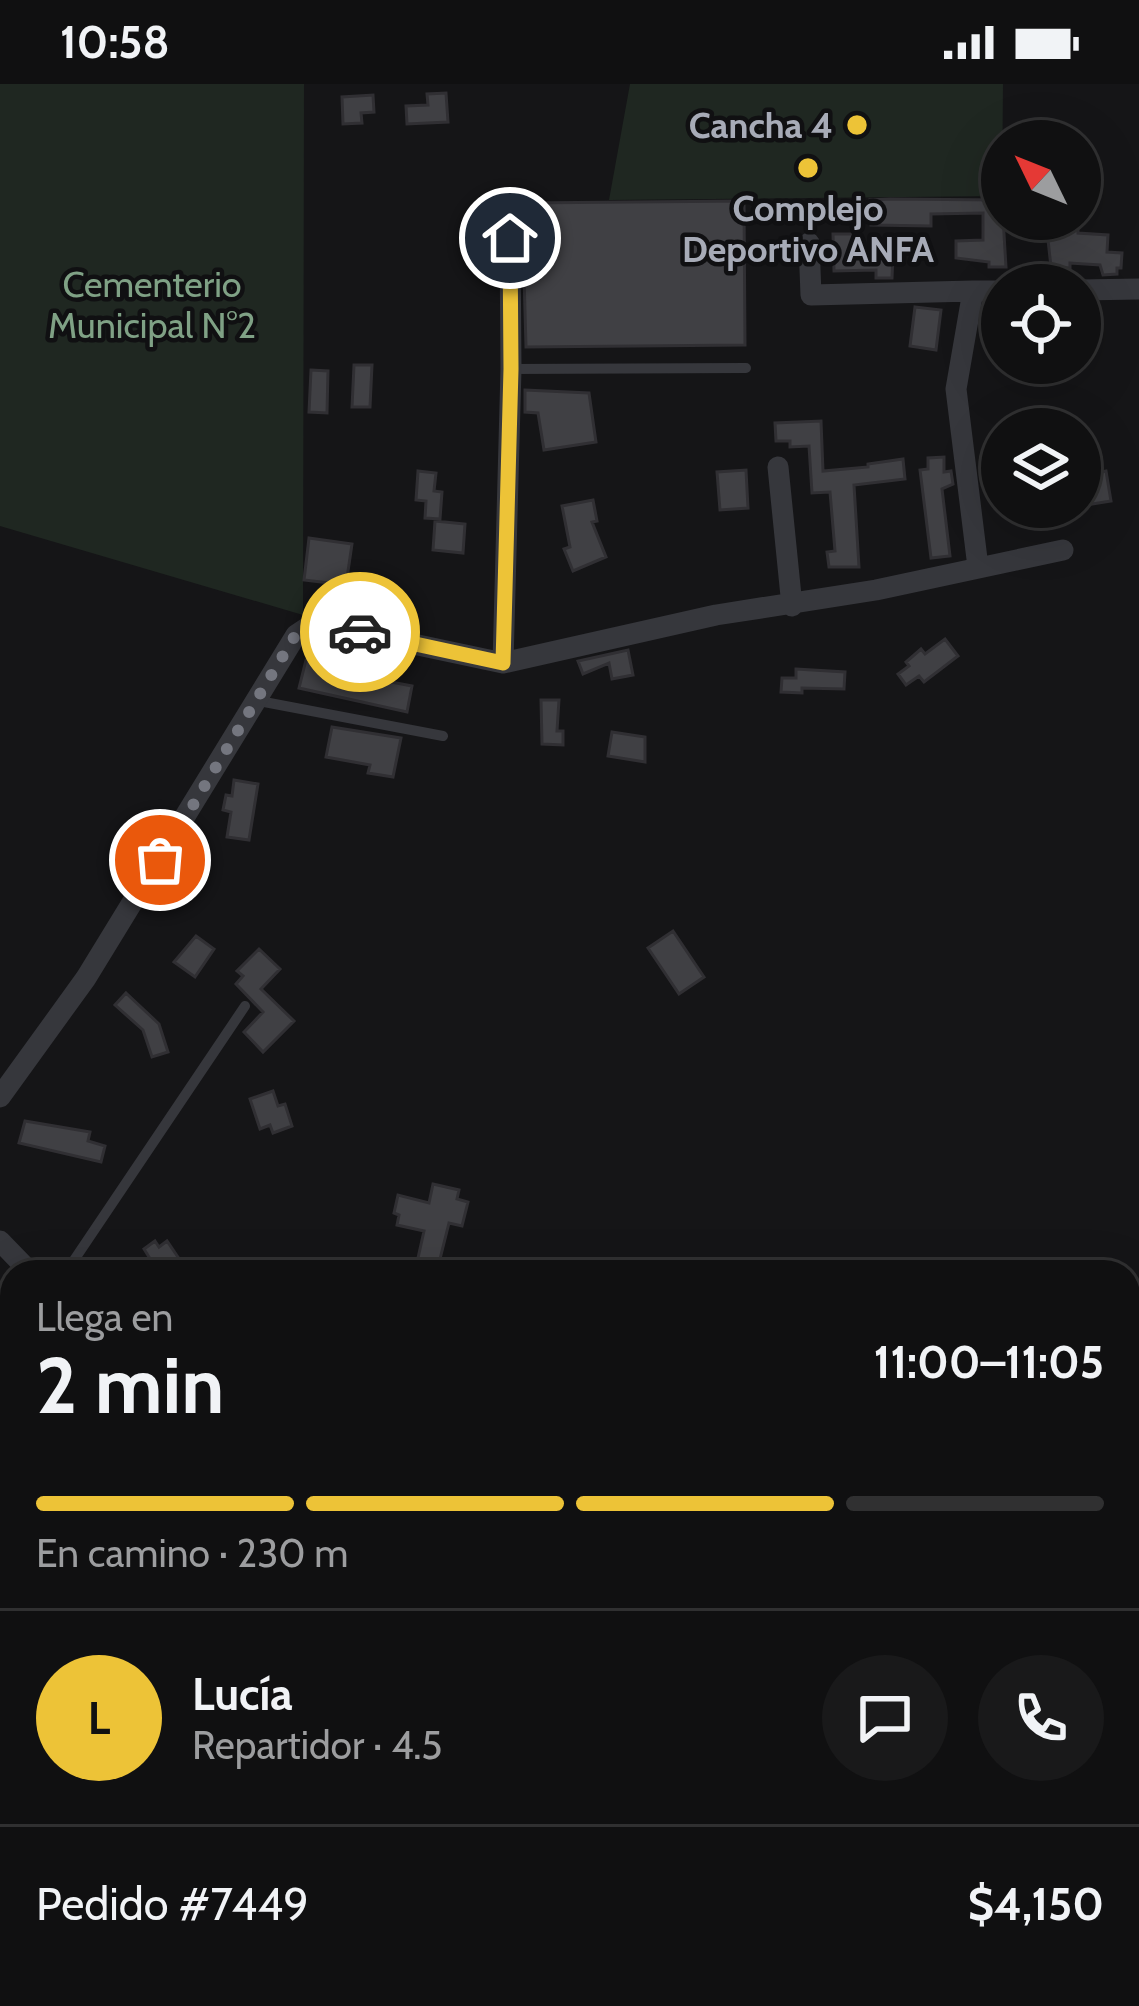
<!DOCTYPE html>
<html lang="es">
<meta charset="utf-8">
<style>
:root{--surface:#101011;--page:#19191a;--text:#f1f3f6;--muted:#9c9d9f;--line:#303031;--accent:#edc337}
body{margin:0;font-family:Cabin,sans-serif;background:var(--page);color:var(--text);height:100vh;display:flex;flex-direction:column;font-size:45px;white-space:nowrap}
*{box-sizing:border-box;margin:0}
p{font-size:39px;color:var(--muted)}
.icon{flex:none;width:66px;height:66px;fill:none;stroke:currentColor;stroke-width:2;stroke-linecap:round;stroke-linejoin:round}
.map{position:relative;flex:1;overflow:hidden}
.panel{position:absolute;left:0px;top:1176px;width:1140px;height:747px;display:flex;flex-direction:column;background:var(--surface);border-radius:36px 36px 0 0;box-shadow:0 12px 48px #0002,0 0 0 3px var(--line)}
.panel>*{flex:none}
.needle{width:78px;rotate:313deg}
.buttons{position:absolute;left:981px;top:36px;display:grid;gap:24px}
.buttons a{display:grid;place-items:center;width:120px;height:120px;border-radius:50%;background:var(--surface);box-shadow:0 12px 48px #0002,0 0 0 3px var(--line);font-size:60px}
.pin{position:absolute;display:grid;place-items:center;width:102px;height:102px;color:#fff;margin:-51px;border:6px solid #fff;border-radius:50%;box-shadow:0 3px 12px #0007}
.courier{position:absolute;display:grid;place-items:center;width:120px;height:120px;margin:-60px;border:9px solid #edc337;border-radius:50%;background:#fff;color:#222;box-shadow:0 3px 15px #0007}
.head em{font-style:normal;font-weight:700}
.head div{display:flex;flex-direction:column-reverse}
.head{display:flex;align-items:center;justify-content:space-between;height:204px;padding:0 36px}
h1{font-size:78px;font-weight:700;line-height:90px}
.bar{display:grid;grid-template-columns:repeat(4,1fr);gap:18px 12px;align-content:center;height:144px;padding:0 36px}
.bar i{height:15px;border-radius:9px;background:var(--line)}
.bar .on{background:var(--accent)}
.bar p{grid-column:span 4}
.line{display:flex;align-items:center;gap:30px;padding:0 36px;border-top:3px solid var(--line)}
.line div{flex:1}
.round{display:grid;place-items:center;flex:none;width:126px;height:126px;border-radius:63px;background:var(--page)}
.status{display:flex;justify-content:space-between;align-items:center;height:84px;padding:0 60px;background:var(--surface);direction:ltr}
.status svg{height:33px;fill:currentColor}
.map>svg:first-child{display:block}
</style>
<div class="status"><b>10:58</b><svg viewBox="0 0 49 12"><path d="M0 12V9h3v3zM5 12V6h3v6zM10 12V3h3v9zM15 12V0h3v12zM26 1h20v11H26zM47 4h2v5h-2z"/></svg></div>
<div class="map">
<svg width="1139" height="1922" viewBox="0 0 1139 1922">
<rect width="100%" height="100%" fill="#151517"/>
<path fill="#222124" d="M12,1674V1911H142L135,1922H0V1694Z"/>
<path fill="#1f2721" d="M0,0H304L303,531L0,442Z
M630,0H1003L1002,112L609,116Z"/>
<path fill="#404044" stroke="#302f33" stroke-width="3" d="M446,9L448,38L407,40L406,22L428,21L427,10Z
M373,11L374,28L361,29L362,39L343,40L342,13Z
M890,115L1002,116L1006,183H989V178L956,174V157L983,156V129L931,130V142L871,141L870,116Z
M744,117L745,261L526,263L522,119Z
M1043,139L1078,140V149L1108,151L1107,168L1122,169L1121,184H1117V190L1103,191L1100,181L1070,179V184L1051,183L1048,156H1042Z
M833,150H857V171H893L892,194H876V186L834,187Z
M915,223L941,226L936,266L910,262Z
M354,281H372L370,323H352Z
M311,286L328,287L327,329L309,328Z
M525,306L589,309L596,358L544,366L538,329L525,328Z
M821,337L823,387L868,383V380L903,375L905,395L854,401L859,483H829L827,468L835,467L830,408L812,409L809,362L790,363V357H776L775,339Z
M944,373V388L951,387L953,400L942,405L950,472L931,474L920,386L928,385V374Z
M746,386L748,424L720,426L717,388Z
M418,387L436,389L434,407L442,408L440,435L425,434L426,417L416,416Z
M1106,387L1111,417L1080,422V392Z
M593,416L597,437L592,438L606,473L573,487L564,465L570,463L562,422Z
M435,437L465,440L463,469L433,466Z
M309,454L352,460L346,501L304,496Z
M945,555L958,572L924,598L919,592L906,601L898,590L909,582L906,578L921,565L925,570Z
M320,556L339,560L334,587L412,602L407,628L299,604L306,576L315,578Z
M628,566L633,591L612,595L609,579L583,590L578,577Z
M796,585L845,588L844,605L802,604V609L781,608L782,594H796Z
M541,616H559L557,647H563V661L542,660Z
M332,643L401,654L393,693L368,689L370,681L326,673Z
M612,648L645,653V678L608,672Z
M234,696L258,700L249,756L227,753L231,728L223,726L226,711L232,712Z
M673,847L704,893L679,910L648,864Z
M196,852L214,865L195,893L174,878Z
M259,865L280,885L261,905L294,937L263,968L244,948L263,928L236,900L243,892L237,887Z
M126,909L159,940L168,968L152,973L143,946L115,921Z
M273,1007L278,1022L285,1020L292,1042L273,1049L270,1041L260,1045L250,1015Z
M25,1037L90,1048L88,1057L105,1062L101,1078L19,1059Z
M433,1100L459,1106L457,1115L468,1118L462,1142L449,1139L439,1179L418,1174L424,1147L397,1141L399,1131L394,1129L398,1111L429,1119Z
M155,1157L159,1163L167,1157L182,1179L169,1188H146L140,1179L149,1173L144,1165Z"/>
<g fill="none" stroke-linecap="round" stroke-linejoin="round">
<path stroke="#36373c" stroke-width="10" d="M511,285L746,284
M259,617L443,652
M66,1188L245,922
M0,1682L12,1689
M1002,1922L1007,1917"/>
<path stroke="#36373c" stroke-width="21" d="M809,159L811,211L973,207
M1080,206L1139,205
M778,383L792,522
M978,483L956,305L973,207H1002
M503,579L511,285L510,154
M0,1013L86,894L296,551L314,539L503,579L716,531L876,506L1063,466
M0,1157L30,1188
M0,1252L12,1265
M0,1371L12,1353
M0,1676L12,1657
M1128,1715L1139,1722
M437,1922L444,1911
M865,1922L870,1911
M891,1922L897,1911
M962,1922L968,1911"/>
</g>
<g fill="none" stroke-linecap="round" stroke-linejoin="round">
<path stroke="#74767f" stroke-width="12" stroke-dasharray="0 21.6" d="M160,776L296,550L314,538L360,548"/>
<path stroke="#edc337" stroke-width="15" d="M360,548L503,579L511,285L510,154"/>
</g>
<g fill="#edc337" stroke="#101012" stroke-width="4.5">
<circle cx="857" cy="41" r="12"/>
<circle cx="808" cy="84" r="12"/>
</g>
<g text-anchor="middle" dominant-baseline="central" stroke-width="9" stroke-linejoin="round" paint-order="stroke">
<g font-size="36" font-weight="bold" fill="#a7abb7" stroke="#101012" text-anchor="end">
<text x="833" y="41">Cancha 4</text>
<text x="808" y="124" text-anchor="middle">Complejo<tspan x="808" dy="41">Deportivo ANFA</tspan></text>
</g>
<g font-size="36" fill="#7fa185" stroke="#101012">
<text x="152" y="200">Cementerio<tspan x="152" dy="41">Municipal N°2</tspan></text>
</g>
</g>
</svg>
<div class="buttons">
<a><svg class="needle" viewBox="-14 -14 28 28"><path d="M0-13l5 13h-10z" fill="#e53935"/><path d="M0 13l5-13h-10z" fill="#9c9d9f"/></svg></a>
<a><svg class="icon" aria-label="locate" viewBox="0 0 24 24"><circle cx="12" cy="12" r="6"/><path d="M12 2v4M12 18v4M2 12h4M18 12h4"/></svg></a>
<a><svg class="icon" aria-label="layers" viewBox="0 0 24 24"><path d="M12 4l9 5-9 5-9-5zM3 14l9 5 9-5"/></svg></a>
</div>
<div class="pin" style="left:160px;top:776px;background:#ea580c"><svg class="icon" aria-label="bag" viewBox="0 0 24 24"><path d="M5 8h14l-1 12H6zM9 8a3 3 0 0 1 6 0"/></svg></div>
<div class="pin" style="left:510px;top:154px;background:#1f2937"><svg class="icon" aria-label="home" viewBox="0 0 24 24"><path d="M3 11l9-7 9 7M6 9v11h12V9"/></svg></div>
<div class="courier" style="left:360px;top:548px"><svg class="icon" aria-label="car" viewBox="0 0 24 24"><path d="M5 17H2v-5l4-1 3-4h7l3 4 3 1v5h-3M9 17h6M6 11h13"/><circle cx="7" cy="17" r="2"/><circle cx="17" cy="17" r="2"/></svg></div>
<section class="panel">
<div class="head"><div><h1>2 min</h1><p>Llega en</p></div><em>11:00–11:05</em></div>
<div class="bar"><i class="on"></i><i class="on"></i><i class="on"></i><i></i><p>En camino · 230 m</p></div>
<div class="line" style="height:216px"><b class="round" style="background:var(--accent);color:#111">L</b><div><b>Lucía</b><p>Repartidor · 4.5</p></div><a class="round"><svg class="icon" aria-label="chat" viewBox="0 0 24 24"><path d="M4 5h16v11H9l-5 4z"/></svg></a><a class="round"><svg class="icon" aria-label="phone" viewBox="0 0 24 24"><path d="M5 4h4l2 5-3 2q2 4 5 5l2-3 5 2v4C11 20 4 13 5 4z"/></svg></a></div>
<div class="line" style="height:156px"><div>Pedido #7449</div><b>$4,150</b></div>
</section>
</div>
